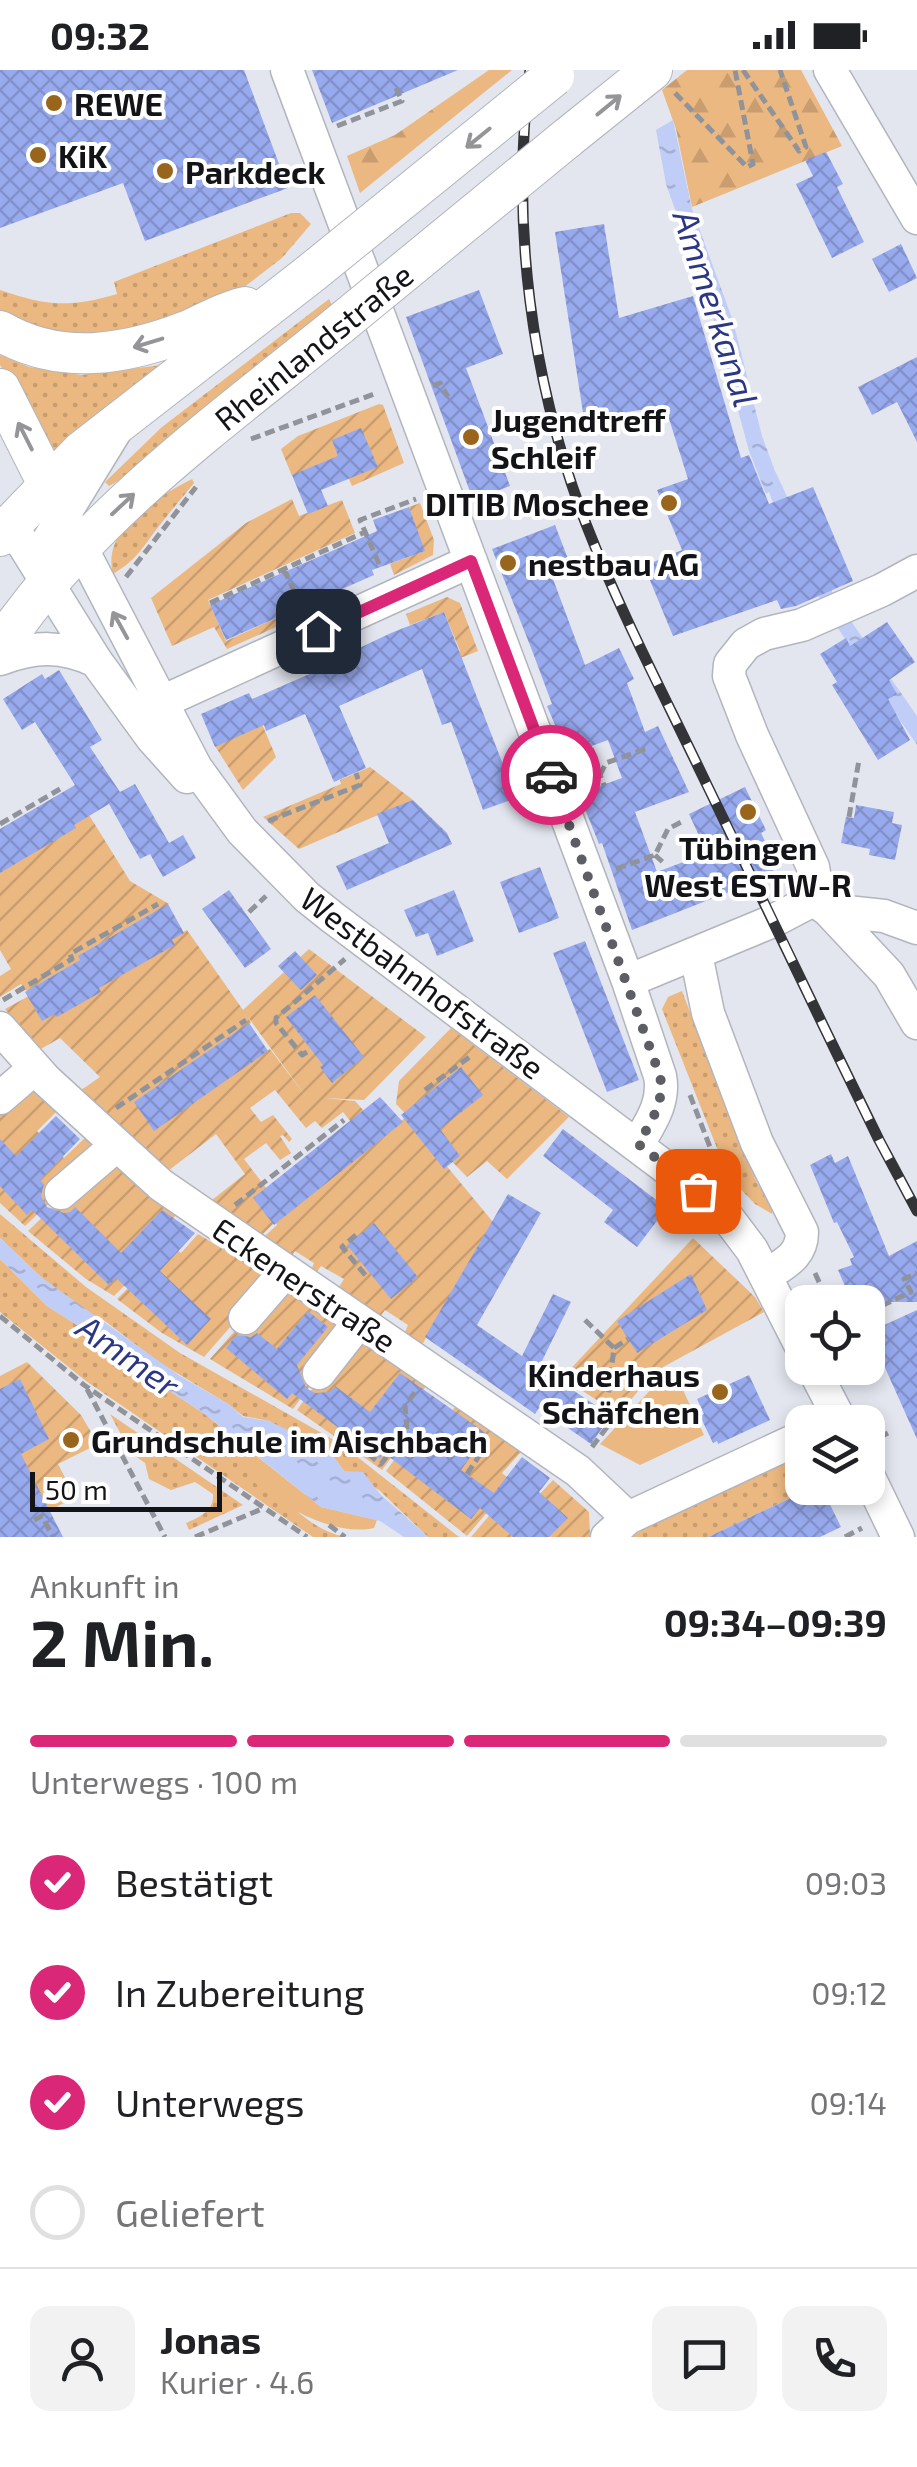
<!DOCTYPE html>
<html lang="de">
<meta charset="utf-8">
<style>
:root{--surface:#fff;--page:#f2f2f2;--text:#202124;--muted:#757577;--line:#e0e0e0;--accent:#db2777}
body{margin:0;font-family:"Exo 2",sans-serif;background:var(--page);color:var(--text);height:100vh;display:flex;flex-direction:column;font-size:38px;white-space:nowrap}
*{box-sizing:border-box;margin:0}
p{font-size:32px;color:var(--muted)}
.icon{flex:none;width:55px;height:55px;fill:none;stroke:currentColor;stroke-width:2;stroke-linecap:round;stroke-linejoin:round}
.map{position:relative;height:1467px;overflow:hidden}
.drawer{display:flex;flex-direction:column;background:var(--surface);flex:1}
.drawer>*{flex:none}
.tools{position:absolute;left:785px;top:1215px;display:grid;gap:20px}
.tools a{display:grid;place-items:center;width:100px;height:100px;border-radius:20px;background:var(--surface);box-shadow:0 5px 15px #0003;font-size:50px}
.scale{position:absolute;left:30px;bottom:25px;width:192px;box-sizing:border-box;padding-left:10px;border:5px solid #131417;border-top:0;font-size:28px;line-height:35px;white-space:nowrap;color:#131417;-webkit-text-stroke:8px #fff;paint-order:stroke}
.pin{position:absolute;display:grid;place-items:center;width:85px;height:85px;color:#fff;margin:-42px;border-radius:20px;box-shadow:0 5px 15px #0006}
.courier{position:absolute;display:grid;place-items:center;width:100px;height:100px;margin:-50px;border:8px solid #db2777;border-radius:50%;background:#fff;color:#222;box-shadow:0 2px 12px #0007}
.headline em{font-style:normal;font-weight:700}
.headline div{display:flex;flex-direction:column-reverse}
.headline{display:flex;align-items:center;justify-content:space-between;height:170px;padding:0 30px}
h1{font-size:65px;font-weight:700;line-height:75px}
.bar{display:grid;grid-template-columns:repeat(4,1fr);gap:15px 10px;align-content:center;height:120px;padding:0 30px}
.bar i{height:12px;border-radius:8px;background:var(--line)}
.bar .on{background:var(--accent)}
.bar p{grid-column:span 4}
.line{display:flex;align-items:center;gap:25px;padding:0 30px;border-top:2px solid var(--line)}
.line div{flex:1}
.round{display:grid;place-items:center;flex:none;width:105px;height:105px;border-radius:20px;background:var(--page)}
ol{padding:0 30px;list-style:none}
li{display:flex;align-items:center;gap:30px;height:110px}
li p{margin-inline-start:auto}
li .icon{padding:10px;border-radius:50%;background:var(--accent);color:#fff;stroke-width:4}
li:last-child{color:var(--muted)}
li i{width:55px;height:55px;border:5px solid var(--line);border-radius:50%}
.status{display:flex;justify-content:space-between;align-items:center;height:70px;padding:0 50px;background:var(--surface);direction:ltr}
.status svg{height:28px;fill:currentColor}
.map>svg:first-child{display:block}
</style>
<div class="status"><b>09:32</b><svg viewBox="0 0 49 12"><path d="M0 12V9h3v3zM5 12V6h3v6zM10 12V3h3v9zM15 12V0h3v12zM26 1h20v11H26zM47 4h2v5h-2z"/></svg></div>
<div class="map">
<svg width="917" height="1467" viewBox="0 0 917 1467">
<defs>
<pattern id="grass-dots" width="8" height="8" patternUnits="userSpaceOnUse" patternTransform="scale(2.5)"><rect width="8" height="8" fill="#ebb881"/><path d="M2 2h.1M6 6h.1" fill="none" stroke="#c99d6f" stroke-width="1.8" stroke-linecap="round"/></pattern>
<pattern id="forest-firs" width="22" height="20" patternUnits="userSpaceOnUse" patternTransform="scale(2.5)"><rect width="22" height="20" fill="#ebb881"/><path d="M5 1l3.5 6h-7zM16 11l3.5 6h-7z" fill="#c99d6f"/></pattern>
<pattern id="garden-furrows" width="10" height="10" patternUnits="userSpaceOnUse" patternTransform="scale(2.5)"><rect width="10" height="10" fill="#ebb881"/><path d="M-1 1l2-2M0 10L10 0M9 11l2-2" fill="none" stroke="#c99d6f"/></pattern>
<pattern id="water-ripples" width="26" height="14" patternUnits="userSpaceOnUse" patternTransform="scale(2.5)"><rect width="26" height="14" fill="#c0cdf7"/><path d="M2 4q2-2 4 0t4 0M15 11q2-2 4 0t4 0" fill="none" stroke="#a4afd3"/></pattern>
<pattern id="building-cross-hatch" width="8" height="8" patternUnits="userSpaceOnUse" patternTransform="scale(2.5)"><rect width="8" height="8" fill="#98aaee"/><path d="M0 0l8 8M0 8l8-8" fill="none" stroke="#8291cb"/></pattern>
</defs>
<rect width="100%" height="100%" fill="#e3e6ef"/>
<path fill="url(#grass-dots)" d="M291,143H300L311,154L282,188L234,225L87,274L0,249V220C46,236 70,238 117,224L114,212Z
M329,229L334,239L130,404L109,416L105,412L162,357Z
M0,285L29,297L81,305L162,295L54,385L0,295Z
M192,409L194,413C184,426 173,438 163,451C144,474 140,488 113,504C101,458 158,427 192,409Z
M682,921L743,1082L757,1113L773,1134L772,1144L755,1134L728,1106L662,939L668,927Z
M0,1144L86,1217L180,1283L341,1374L459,1467H428L379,1420L344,1401L333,1386L316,1382L269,1351L243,1346L228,1334L157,1291L101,1248L95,1247L42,1208L0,1168Z
M0,1189L47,1236L118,1281L144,1304L206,1345L245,1377L244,1379C275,1416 296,1454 344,1467H313L86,1311L0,1242Z
M110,1344L243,1435L189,1460L186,1453C200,1447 214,1441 213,1424L195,1412L171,1420L149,1409L145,1393L131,1383Z
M802,1382V1418H812L708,1467H632L652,1453Z"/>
<path fill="url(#forest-firs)" d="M489,0H512L360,123L347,86L395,65Z
M687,0H801L842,76L692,137L676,59L662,20Z"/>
<path fill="#ebb881" d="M676,1305L704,1365L640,1395L600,1374L655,1315Z
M245,1377L321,1437L377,1450L374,1458C332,1467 279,1435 249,1408L244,1395Z"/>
<path fill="url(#garden-furrows)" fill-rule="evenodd" d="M379,334L383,335L404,393L352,416L348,407L311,399L292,406L281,379L298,366Z
M292,429L299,446L342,430L355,463L208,530L226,571L292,541L294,549L227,579L214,557L172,576L151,528L246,453Z
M420,433L434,470L433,485L394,505L390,494L424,481L409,437Z
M447,527L460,533L478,581L453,591L451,585L460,581L444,542L410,555L406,544Z
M262,654L276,687L243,720L215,676Z
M370,697L413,730L299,779L263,747L341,714L340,710Z
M89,745L130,811L169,834L79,886L81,890L27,921L21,914L0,927V906L11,899L0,880V799Z
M187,860L243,940L309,879L426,967L364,1030L324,1028L355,1031L364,1041L351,1052L343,1042L322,1058L315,1051L306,1058L275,1020L250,1038L261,1052L273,1045L292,1069L289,1072L283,1065L280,1066L291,1083L280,1090L266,1073L244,1089L267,1119L274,1153L255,1172L207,1134L245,1104L216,1064L168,1101L77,1023L100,1007L60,968L39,980L5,939L29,926L93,914ZM248,947L307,1028L270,979L155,1058L137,1032L251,953Z
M451,958L569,1047L507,1109L487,1091L467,1107L396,1034L399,1011Z
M26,1010L56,1042L37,1061L64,1088L86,1067L104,1082L25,1156L0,1133V1033Z
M406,1047L493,1152L419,1280L402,1269L408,1255L385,1240L376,1252L334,1225L344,1209L321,1196L312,1209L309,1206L314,1193L295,1181L286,1193L257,1173L277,1155L275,1152Z
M109,1083L176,1145L160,1164L168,1173L114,1226L86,1209L28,1161Z
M198,1164L272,1209L204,1287L162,1263L117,1229L171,1175L181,1183Z
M693,1168L755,1227L764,1242L654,1302L619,1344L562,1308Z
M276,1214L349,1262L293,1339L210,1289Z
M352,1264L426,1316L412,1336L422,1346L382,1400L297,1340Z
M27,1292L81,1345L98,1374L58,1394L75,1427L49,1441L0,1344V1306Z
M455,1337L521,1382L502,1403L513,1412L467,1466L386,1401L425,1348L441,1357Z
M553,1410L589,1442L590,1467H471L516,1414L535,1429Z"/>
<path fill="url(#water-ripples)" d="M673,50L692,139L733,251L762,366L775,401L835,528L917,646V675C863,595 801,514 769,422L766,424L749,381L712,244L666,114L656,60Z
M0,1168L42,1208L180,1306L228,1334L243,1347L269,1351L292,1362L316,1382L333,1386L344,1401L363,1402L380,1424L428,1467H404L380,1451L321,1437L206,1345L144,1304L118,1281L47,1236L0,1189Z"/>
<path fill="url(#building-cross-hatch)" d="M0,0H244L288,118L145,171L123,113L0,158Z
M312,0H458L332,53Z
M826,82L843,114L837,117L864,172L832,188L796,114L813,106L805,90Z
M604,154L619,248L693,226L741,388L749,385L769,434L813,417L853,511L796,536L781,539L777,530L673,566L644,496L682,480L657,420L688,409L665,336L584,349L555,162Z
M901,174L917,208L889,222L872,189Z
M479,220L503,284L466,298L510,416L473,430L406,247Z
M917,287V372L897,332L872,345L858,317Z
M361,358L378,397L321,420L328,436L308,444L292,405L338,386L332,370Z
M409,437L425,481L372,500L374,505L226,570L210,535L377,461L373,450Z
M555,455L570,494L550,501L585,595L619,578L634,609L627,613L645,662L658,656L689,722L635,742L657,802L707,783L689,744L745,717L766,760L761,763L776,794L771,797L775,804L632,860L602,773L599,774L581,729L585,727L583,722L622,708L608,670L570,684L566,681L547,636L552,634L533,583L492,479Z
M444,542L516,728L483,740L451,652L442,655L422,599L339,636L366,698L334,712L305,644L266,661L264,655L215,677L201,644L249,623L252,629L337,592L336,589L391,563Z
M887,552L915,592L889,610L897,624L888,629L910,670L878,690L832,615L837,612L820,584L846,568L850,576Z
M59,600L102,670L90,677L120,722L135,714L169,773L183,765L196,788L163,807L150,784L140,789L109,734L74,755L76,758L0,803V759L75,715L35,652L22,660L3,629L42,604L45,609Z
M413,730L447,763L452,774L347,820L336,796L389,773L377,744Z
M856,735L894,742L892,753L902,755L895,790L869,785L870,779L841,773L846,747L854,748Z
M540,797L559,848L519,863L500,812Z
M229,820L271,879L245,898L202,839Z
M454,820L474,871L437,886L428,863L416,867L404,840Z
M168,834L184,863L172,870L175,875L99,918L101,922L57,947L55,944L42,951L25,922L80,890L78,886Z
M585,871L639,1010L607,1022L553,883Z
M295,881L317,905L301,920L278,896Z
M315,925L364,987L332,1013L320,997L323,995L286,947Z
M249,953L268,981L154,1061L134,1032Z
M461,997L483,1025L440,1059L460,1086L444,1099L401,1045Z
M380,1027L403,1052L274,1155L253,1128Z
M56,1046L80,1069L40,1110L44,1114L41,1126L47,1137L64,1143L70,1142L75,1137L121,1183L162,1140L195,1163L160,1201L211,1249L187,1275L116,1208L109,1215L32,1140L27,1145L0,1116V1069L16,1086Z
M563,1059L667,1138L637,1177L604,1152L613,1140L543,1086Z
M831,1084L835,1093L848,1086L889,1186L917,1171V1232H852L838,1200L852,1195L850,1189L854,1187L837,1152L834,1153L810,1095Z
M508,1124L541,1143L477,1255L522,1286L553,1224L571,1232L539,1297L611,1346L591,1374L539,1338L535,1344L425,1267Z
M374,1153L418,1207L391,1229L347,1175Z
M691,1204L707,1240L637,1283L617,1251Z
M917,1240V1369L869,1262Z
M308,1241L328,1257L297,1295L306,1318L315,1323L330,1322L335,1316L370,1342L400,1303L487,1364L461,1400L494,1423L522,1387L550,1408L539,1422L568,1448L549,1467H513L480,1438L471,1449L384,1383L380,1389L292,1323L287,1329L226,1278L236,1265L251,1267L257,1263L277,1279Z
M749,1305L770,1350L718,1374L717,1371L713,1373L700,1346L704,1344L697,1329Z
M20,1309L49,1369L21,1384L63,1467H0V1319Z
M812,1418H822L841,1457L820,1467H708Z"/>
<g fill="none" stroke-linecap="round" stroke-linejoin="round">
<g stroke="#b2b5bd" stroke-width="35">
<path id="minor" d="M287,0L628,911L660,1006C665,1032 651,1052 638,1074
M830,0L917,148
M48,414L196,698L242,761L307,827L332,847L721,1139L752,1180L802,1278
M10,453L96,591L152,668L187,707
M46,514L41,493L46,474L116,360
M0,589C35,576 62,575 96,591
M162,632L471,491
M821,835L828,840L884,846L917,858
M828,840L889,905L917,953
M690,886L698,894L708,943L757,1073L802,1162C802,1186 785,1193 766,1206
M628,911L773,851L813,830L816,815L813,797L752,665L729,606L730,594L746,574L764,564L802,555L882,520L917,501
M0,958L46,1010L161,1115L578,1401L628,1448
M0,1028L35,998
M61,1123L117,1075
M245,1248L285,1202
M813,1298L841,1352
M319,1303L359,1252
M868,1405L898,1467
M607,1467L628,1448L802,1367"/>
</g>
<g stroke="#b2b5bd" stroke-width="42">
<path id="major" d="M566,69L652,0
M0,261C60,296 125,285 187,261C206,253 225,241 245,237
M0,319L48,414
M0,466L82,381L310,204
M0,577C87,446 219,353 339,255"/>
</g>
<path stroke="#91939a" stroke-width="5" stroke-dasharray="10 5" stroke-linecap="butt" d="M743,0L799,81L806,77L780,0
M675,23L747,97L753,94L735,0
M337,56L402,31L396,18
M433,316L440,313L448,327
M251,369L377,323
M379,494L360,450L416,429
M284,499L298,530L297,543
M126,507L196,417
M210,533L365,462
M586,700L595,688L590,676
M580,703L586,700L600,705L604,715
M600,705L606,693L648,678
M849,747L859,690
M268,751L360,715L356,703
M0,754L60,719
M655,785L666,795
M616,799L655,785L668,759L683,751
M249,842L266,826
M3,930L72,889L70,884L158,834
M307,982L302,985L276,953V948L345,889
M425,1020L472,985
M690,1025L720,1103
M116,1038L246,950
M235,1135L344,1050
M356,1165L342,1177L366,1206
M815,1203L828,1232
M868,1242L911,1222L904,1209L917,1203
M0,1246L84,1315L307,1467
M585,1250L614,1278L606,1342
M614,1278L628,1269
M87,1319L165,1467
M868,1373L888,1363
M592,1377L616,1345L606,1339
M368,1384L381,1394L407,1360L405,1336L415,1322
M467,1404L487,1374
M34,1450L42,1446L53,1467
M329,1455L345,1467
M195,1467L264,1438
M845,1467L862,1458"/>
<use href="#minor" stroke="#fff" stroke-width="32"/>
<use href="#major" stroke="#fff" stroke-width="40"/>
<g stroke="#333438" stroke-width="11">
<path id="rail" d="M530,0C510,151 531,312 586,454C621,544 666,629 707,715C765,834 821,952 879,1070L917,1141"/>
</g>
<use href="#rail" stroke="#fff" stroke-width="8" stroke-dasharray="22" stroke-linecap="butt"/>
<g stroke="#b2b5bd" stroke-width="42" stroke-linecap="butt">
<path id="major-bridge" d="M310,204L554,6
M339,255L566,69"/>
</g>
<use href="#major-bridge" stroke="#fff" stroke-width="40"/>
</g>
<defs><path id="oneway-shaft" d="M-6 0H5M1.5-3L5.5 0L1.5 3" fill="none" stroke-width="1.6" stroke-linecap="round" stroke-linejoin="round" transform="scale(2.5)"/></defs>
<g stroke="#959597">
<use href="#oneway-shaft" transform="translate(609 35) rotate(-39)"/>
<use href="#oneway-shaft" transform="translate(478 68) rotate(141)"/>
<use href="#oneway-shaft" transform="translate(148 273) rotate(163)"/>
<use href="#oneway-shaft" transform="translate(25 366) rotate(-117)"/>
<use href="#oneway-shaft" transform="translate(123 434) rotate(-43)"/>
<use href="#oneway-shaft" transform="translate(120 555) rotate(-119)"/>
</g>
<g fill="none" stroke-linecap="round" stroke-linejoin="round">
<path stroke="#5c5e63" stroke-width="10" stroke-dasharray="0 18" d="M551,705L660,1006C665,1032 651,1052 638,1074L698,1121"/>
<path stroke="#db2777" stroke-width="12" d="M318,561L471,491L551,705"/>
</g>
<g fill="#99641c" stroke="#fff" stroke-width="4">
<circle cx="54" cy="33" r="10"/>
<circle cx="38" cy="85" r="10"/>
<circle cx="165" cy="101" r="10"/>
<circle cx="471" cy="367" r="10"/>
<circle cx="669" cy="433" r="10"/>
<circle cx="508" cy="493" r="10"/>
<circle cx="748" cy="742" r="10"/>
<circle cx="720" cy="1322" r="10"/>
<circle cx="71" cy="1370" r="10"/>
</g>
<g text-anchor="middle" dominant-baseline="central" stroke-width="8" stroke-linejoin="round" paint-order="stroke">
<g font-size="32" font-weight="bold" fill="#131417" stroke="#fff" text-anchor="start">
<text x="74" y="33">REWE</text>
<text x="58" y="85">KiK</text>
<text x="185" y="101">Parkdeck</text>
<text x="491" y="349">Jugendtreff<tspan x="491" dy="37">Schleif</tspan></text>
<text x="649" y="433" text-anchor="end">DITIB Moschee</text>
<text x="528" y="493">nestbau AG</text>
<text x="748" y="777" text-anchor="middle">Tübingen<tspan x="748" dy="37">West ESTW-R</tspan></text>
<text x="700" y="1304" text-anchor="end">Kinderhaus<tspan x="700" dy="37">Schäfchen</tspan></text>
<text x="91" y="1370">Grundschule im Aischbach</text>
</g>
<g font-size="32" fill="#131417" stroke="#fff">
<text transform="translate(313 276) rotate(-39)">Rheinlandstraße</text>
<text transform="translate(423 912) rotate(37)">Westbahnhofstraße</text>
<text transform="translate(305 1214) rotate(34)">Eckenerstraße</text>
</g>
<g font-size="35" font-style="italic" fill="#2b3785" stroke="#fff">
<text transform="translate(717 238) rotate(72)">Ammerkanal</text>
<text transform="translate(129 1285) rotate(35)">Ammer</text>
</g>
</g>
</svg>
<div class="tools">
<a><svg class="icon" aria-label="locate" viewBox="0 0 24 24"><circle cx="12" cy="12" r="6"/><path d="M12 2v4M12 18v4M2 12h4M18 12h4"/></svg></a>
<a><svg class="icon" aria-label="layers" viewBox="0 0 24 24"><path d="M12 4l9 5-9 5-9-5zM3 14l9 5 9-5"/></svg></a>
</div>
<div class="scale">50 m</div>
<div class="pin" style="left:698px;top:1121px;background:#ea580c"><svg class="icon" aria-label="bag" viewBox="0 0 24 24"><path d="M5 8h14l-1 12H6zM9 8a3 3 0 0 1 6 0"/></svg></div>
<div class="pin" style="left:318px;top:561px;background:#1f2937"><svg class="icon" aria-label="home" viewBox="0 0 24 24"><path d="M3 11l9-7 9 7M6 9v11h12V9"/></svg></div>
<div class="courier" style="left:551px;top:705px"><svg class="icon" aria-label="car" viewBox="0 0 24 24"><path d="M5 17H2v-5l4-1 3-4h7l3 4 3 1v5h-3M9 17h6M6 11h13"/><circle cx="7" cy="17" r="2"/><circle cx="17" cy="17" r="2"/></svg></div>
</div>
<section class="drawer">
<div class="headline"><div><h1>2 Min.</h1><p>Ankunft in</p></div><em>09:34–09:39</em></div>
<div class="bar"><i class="on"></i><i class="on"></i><i class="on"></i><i></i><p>Unterwegs · 100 m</p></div>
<ol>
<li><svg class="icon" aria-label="check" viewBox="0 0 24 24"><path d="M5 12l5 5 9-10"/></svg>Bestätigt<p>09:03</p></li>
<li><svg class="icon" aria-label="check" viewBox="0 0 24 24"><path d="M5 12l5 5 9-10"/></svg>In Zubereitung<p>09:12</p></li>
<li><svg class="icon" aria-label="check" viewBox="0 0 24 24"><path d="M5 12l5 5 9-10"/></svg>Unterwegs<p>09:14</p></li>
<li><i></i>Geliefert</li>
</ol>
<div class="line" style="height:180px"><a class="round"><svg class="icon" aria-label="person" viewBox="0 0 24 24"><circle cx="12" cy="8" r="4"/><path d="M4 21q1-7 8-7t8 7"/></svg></a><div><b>Jonas</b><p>Kurier · 4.6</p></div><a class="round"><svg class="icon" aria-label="chat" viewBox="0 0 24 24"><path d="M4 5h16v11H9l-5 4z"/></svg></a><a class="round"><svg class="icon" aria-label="phone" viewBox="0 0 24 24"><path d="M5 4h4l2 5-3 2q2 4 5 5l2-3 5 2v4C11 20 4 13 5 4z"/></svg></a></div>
</section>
